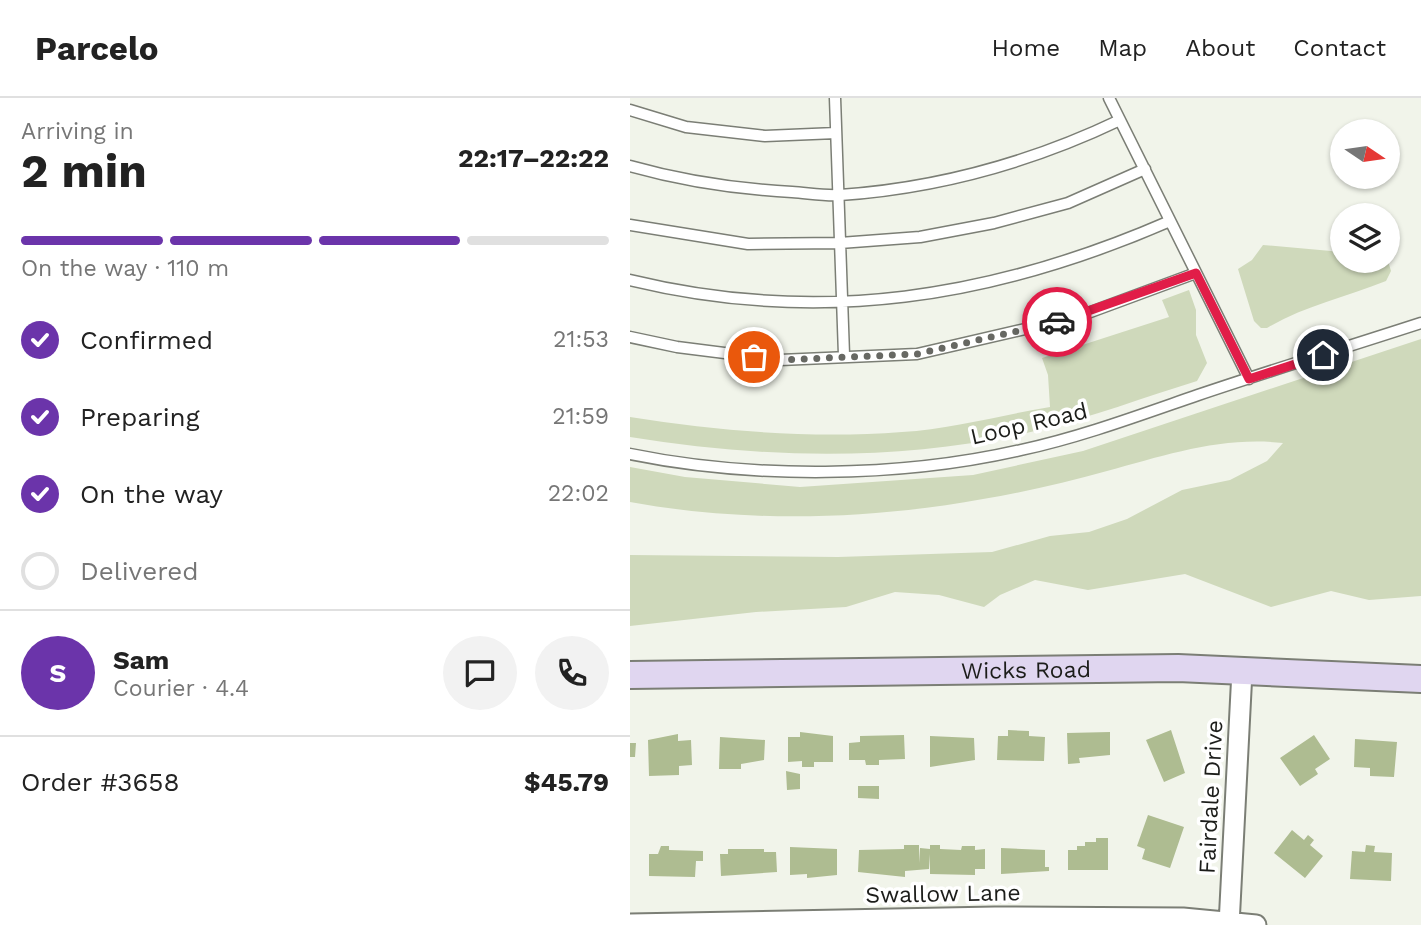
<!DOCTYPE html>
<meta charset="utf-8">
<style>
:root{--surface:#fff;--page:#f2f2f2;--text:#222;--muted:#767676;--line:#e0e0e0;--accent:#6b34aa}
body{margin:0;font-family:"Work Sans",sans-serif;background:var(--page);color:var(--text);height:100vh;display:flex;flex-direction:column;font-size:26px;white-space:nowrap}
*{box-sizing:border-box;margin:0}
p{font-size:23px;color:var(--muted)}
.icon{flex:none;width:38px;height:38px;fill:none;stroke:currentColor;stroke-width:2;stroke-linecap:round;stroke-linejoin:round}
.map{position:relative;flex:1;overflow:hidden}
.panel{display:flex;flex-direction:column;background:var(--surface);width:630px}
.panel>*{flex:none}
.needle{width:46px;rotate:103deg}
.fabs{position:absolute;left:700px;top:21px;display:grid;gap:14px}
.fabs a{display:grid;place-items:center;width:70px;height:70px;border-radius:50%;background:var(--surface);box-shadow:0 2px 5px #0004;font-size:35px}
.pin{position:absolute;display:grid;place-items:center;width:60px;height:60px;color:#fff;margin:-30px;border:4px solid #fff;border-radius:50%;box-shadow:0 2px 7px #0007}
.courier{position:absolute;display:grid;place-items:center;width:70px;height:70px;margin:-35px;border:5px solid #e11d48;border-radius:50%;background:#fff;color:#222;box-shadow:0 2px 9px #0007}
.headline em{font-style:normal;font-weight:700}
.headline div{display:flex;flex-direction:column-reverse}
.headline{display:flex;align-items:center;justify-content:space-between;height:119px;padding:0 21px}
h1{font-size:46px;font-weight:700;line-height:52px}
.bar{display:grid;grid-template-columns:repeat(4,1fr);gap:10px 7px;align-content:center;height:84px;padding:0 21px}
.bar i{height:9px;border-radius:5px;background:var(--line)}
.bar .on{background:var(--accent)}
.bar p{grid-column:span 4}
.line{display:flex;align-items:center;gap:18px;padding:0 21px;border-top:2px solid var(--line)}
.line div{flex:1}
.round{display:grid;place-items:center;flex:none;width:74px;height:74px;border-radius:37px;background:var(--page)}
ol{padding:0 21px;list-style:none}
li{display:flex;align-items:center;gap:21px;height:77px}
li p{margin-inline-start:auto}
li .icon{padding:7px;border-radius:50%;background:var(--accent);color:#fff;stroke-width:4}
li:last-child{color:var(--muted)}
li i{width:38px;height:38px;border:4px solid var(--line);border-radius:50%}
header{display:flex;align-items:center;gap:42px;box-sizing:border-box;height:98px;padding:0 35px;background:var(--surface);border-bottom:2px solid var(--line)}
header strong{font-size:33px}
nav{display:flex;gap:38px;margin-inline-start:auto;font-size:24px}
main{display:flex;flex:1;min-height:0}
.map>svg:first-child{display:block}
</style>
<header>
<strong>Parcelo</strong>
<nav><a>Home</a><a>Map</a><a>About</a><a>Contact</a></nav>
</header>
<main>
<section class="panel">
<div class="headline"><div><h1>2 min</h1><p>Arriving in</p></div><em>22:17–22:22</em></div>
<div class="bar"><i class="on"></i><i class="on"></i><i class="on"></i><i></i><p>On the way · 110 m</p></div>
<ol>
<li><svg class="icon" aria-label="check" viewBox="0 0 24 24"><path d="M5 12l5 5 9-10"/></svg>Confirmed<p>21:53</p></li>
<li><svg class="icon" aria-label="check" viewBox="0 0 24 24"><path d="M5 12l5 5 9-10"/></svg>Preparing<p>21:59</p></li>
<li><svg class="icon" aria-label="check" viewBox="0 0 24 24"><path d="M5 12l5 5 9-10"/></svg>On the way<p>22:02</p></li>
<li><i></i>Delivered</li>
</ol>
<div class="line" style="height:126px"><b class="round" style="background:var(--accent);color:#fff">S</b><div><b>Sam</b><p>Courier · 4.4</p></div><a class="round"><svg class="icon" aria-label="chat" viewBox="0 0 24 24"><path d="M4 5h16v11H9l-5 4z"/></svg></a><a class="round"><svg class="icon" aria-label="phone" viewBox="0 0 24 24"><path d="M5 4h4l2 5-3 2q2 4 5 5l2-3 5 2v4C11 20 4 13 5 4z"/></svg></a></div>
<div class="line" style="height:91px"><div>Order #3658</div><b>$45.79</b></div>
</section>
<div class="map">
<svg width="791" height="827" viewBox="0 0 791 827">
<rect width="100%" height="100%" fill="#f1f4ea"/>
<path fill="#cfd9bb" d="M633,147L712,154V163H758L761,173L756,183C716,199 674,208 637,230H631L624,223L608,171L622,162Z
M559,192L566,212V237L577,265L567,283C515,299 462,319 409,332C275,364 135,361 0,339V319C90,333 181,341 272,334C321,331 371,317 420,309L418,277L412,260L539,219L532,202Z
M791,241V498L739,502L701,493L641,509L555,476L458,492L405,482L370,497L354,509L309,497L265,494L216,509L126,514L0,528V457L208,459L362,454L420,438L459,434L497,421L552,392L600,382L637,363L653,345C592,338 536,357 477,373C437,384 395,394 353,401C238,422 115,425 0,404V369L55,379L170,389L343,377L453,353Z"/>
<path fill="#aebc91" d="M378,632L399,633V638L415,639L414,663L367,662L368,638H378Z
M541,632L555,675L534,684L516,642Z
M170,634L203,638V664H184V669H172V663L158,664V639H170Z
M480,634V657L449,660L450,665L438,666L437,635Z
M48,636V643L61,642L62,667L49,668V677L19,678L18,642Z
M274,637L275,661L249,662V667H236L235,662H219V645L230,644V638Z
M684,637L700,661L685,671L688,676L670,688L650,660Z
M300,638L344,640L345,662L300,669Z
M90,639L135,642L134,662L111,666V671H89Z
M725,641L767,644L764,679L740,678V670L724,669Z
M0,645H6L5,659H0Z
M156,673L170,676V691L157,692Z
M228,688H249V701L228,700Z
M518,717L554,729L540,770L512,761L515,751L507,748Z
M662,732L674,742L678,737L684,742L680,747L693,758L675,780L644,755Z
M466,740H478V772H438V752H447V748H455V744H466Z
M274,747H289V765L290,750L300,751V747H310V751L331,752L332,748H345V752L355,751V771H345V777L300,776V756L299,771L275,773V779L228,774L229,752L274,751Z
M736,747L745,748L744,754L762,755L761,783L720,781L722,753L735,754Z
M31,748H39V752L73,753V763H66L65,779L19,778V756H28Z
M160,749L207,751V777L177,780V776L160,777Z
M371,750L415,752V769H419V773L371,776Z
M98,751H134V754H146L147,774L91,778L90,756H98Z"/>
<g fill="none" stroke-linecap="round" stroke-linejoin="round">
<g stroke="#7b7e75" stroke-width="13">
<path id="service" d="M205,0L214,257
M479,0L619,281
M0,12L56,29L135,38L206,35
M0,68C53,83 107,91 162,94C178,95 194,98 210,97C310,90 400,65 490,22
M0,127L118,146L210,145L290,139L364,125L438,105L515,71
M0,182C190,228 363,200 540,123
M0,239L47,249L150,262L287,256L447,219L566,175
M0,356C122,381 269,380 391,352C451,339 510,317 568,297C642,272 717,249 791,225"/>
</g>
<g stroke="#7b7e75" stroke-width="23">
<path id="minor" d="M0,826L365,819L553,820L626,827
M599,827L612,573"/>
</g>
<g stroke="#7b7e75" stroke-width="30">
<g id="secondary">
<path id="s1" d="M0,577L548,570L791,581"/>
</g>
</g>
<use href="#service" stroke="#fff" stroke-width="10"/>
<use href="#minor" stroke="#fff" stroke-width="19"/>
<use href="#secondary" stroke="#e0d6f0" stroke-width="26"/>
</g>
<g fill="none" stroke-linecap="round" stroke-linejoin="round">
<path stroke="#676863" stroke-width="7" stroke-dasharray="0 12.6" d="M124,259L150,262L287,256L427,224"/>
<path stroke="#e11d48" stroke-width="9" d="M427,224L566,175L619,281L693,257"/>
</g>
<g text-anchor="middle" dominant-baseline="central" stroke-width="7" stroke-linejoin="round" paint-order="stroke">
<g font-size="23" fill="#1c1d1a" stroke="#fff">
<text transform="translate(399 326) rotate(-13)">Loop Road</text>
<text stroke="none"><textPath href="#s1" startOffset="396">Wicks Road</textPath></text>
<text transform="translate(581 699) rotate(-87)">Fairdale Drive</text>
<text transform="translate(313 796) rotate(-1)">Swallow Lane</text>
</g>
</g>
</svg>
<div class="fabs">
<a><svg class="needle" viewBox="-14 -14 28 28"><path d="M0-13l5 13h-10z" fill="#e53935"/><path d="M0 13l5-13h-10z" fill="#767676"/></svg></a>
<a><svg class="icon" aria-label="layers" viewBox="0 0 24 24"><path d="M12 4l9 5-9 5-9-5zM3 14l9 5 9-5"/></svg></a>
</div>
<div class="pin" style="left:124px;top:259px;background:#ea580c"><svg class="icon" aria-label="bag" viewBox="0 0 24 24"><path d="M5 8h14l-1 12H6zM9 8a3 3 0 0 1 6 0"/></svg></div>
<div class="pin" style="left:693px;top:257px;background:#1f2937"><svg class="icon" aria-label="home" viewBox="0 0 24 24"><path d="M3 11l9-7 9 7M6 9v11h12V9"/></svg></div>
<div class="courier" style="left:427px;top:224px"><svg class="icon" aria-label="car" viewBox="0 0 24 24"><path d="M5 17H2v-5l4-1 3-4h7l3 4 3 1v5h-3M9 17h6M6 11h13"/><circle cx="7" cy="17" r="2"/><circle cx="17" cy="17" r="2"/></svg></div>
</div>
</main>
